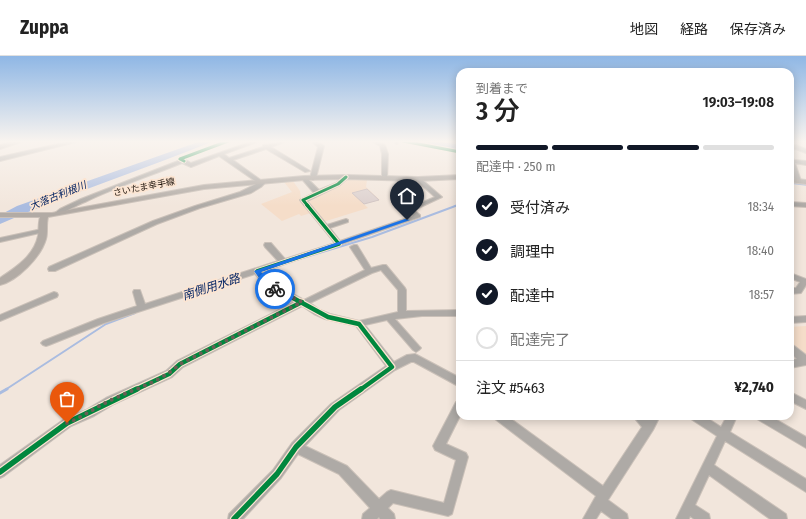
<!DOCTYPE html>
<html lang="ja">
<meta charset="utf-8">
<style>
:root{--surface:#fff;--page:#f6f6f6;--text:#222;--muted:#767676;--line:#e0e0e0;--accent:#111827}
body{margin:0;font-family:"Fira Sans Condensed","Noto Sans JP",sans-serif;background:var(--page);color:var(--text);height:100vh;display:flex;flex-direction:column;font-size:15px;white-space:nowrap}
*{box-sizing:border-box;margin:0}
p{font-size:13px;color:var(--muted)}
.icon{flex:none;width:22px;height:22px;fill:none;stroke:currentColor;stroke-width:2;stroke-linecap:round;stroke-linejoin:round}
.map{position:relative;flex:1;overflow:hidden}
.drawer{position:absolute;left:456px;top:12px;width:338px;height:352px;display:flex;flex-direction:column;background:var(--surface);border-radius:12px;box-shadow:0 2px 10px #0003}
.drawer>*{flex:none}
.pin{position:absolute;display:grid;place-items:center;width:34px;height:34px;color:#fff;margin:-41px -17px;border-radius:50% 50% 50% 0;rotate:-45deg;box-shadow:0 0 4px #0007}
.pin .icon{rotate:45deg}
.courier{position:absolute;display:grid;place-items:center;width:40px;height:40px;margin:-20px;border:3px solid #1a73e8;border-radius:50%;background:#fff;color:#222;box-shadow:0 1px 5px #0007}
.summary em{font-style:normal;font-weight:600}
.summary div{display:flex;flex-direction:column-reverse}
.summary{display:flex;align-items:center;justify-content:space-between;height:68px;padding:0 20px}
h1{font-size:26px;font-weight:600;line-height:30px}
.bar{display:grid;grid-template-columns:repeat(4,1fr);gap:6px 4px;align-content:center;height:48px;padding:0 20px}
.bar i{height:5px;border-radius:3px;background:var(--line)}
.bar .on{background:var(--accent)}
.bar p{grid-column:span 4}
.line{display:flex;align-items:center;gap:10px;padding:0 20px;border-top:1px solid var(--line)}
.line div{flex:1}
ol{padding:0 20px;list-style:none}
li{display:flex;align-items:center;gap:12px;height:44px}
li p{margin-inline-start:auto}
li .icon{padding:4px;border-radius:50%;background:var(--accent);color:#fff;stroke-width:4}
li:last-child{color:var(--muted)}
li i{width:22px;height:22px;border:2px solid var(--line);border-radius:50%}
header{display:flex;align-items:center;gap:24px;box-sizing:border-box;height:56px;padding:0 20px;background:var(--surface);border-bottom:1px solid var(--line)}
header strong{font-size:19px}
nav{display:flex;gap:22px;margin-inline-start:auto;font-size:14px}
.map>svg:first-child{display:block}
</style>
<header>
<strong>Zuppa</strong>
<nav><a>地図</a><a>経路</a><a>保存済み</a></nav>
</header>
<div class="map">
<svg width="806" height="463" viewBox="0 0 806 463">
<rect width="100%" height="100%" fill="#f2e6dc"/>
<path fill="#f5ddc9" d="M345,123L367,124L366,131L380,144L364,148L368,152L323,166L314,156L301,160L299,158L282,165L261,148L292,136L284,126L293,125L300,135L301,144Z
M806,270V302L790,288V271Z"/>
<path fill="#aabce0" d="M201,85H214C143,114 70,137 0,168V159L17,150Z
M417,85H438L460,89V94Z"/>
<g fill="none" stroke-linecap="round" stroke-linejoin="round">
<path stroke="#aabce0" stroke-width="1.5" d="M790,127L806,129
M455,150L460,148"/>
<path stroke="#aabce0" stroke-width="2" d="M296,204L372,181L458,149
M5,334L106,268L135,257"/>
<path stroke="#aabce0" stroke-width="3" d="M0,337L7,333"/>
</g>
<path fill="#ddd1cf" stroke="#d0c4c3" d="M367,133L379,144L364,148L352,137Z"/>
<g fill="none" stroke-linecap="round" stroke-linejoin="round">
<g stroke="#cac0b8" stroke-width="2">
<path id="minor" d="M71,85H80L0,105V101Z
M253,85H260L224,98L229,102L263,91V89C271,89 279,85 287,85L271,91L310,115L305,116L266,93L233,104L262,125L266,126L261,131L251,137L200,152L157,168L55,215H49L48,213L49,211L153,165L195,150L240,136L258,127L219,100L191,111L182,107C150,120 116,131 85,146C78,148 59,160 55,159V157L60,153L81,143L178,105L184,103L191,107Z
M311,85H317L324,90L316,122L313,124L310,122L318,91Z
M371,85H378L385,89L388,98L387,123L382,122V98L380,90Z
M395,85H400L397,88L395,87Z
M796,89L806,93V97L796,93L790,94V90Z
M790,99L792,100L794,104L806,105V109L795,107L801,125L800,126L795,125L790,109Z
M346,119L349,121L340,129L307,145L327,169L346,163L348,164V166L330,172L340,185L413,160L407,155V153L435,141L416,124V122H420L442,141L414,154L420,159V161L262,216L274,228L304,244L365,214L350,191L354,189H357L371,212L383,209H386L405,232L406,234V255L460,254V260H422L395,263L419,290L421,292L419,294L416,296L413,294L387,264L365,269L394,306L407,299L415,298L460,322V331L414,306H411L395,314L339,354L305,390L347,410L379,443L387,436L391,434L444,447L456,404L435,394L433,390L456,346L460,345V360L446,388L466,397L468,401L452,458L448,460L393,447L388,452L394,458L395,463H380L379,461L377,463H362L363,458L370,452L339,418L298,398L281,422L243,463H228L229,458L273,414L292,387L331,348L386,310L356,270L325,263L314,258L302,250L183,311L172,321L114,348L94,360L71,370L4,420L0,422V409L63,364L86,354L106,342L166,315L177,305L295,246L268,232L255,218L104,267L49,289L46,290L43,289L41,287L43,285L98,263L137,250L133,236L134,234H140L145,248L278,205L265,191L264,189L265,187H271L285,203L335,187L300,144L314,137L301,122L306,121L319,134L336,127ZM381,214L398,234V256L359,265L330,258L320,254L310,247L372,217Z
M790,146L806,147V151L790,150Z
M42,173L44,174L45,175L44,176L0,186V182Z
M790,217L806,223V229L801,237L790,238V232H796L800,226L790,222Z
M54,236L57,237L58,239L57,241L0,265V259Z
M806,260V266L790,267V261Z
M790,288L793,289L806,299V309L790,312V304L797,303L790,296Z
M790,336L806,344V353L790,345Z
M494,360H507L603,430L642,371L633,360H645L648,362L649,360H660L653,374L608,444L627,458L628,463H612L601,455L596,463H583L596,440L495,363Z
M690,360H704L721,371L727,360H737L730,376L806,423V436L725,385L714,409L786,458L787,463H770L709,419L695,449L709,458L710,463H694L690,460L689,463H676L717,380L691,363Z
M756,360H770L806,381V392L757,363Z"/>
</g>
<g stroke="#cac0b8" stroke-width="2">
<path id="major" d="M13,85H24L0,93V89Z
M346,119L418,121L460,119V123L418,125L346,123L304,124L204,133L48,161C46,169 48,176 46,183C41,201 17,225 0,229V222C15,212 34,200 38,180C39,174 38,168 40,161H0V157H52L204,129L304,120Z
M790,122L806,124V128L790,126Z"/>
</g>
<use href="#minor" fill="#aeaaa6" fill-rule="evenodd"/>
<use href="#major" fill="#b2aba5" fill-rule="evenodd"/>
<g stroke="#fce5d2" stroke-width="5">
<path id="cycleway-far3" d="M403,85L460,96
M184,105L180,103L228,85
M308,150L303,144L338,128L346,121"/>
</g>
<g stroke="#fce5d2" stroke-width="5.5">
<path id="cycleway-far2" d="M273,231L261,221L257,215L339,188L307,149"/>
</g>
<g stroke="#fce5d2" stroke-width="7">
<path id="cycleway-far1" d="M271,230L328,261L359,268L392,311L360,334
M135,334L169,318L180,308L302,246"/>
</g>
<g stroke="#fce5d2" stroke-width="8">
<path id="cycleway" d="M0,416L67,367L137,333
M234,463L277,418L296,391L335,351L361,333"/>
</g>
<use href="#cycleway-far3" stroke="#00873e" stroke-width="3"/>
<use href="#cycleway-far2" stroke="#00873e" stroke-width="3.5"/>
<use href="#cycleway-far1" stroke="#00873e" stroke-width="4.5"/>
<use href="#cycleway" stroke="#00873e" stroke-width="5.5"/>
</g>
<linearGradient id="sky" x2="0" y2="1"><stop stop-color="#8fb7e5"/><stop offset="0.57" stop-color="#f9f4ef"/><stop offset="1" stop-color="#f9f4ef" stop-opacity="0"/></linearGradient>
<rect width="806" height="150" fill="url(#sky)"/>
<path fill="#1a73e8" d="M405,163L410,164L261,216L278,231V234C268,235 259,222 254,215Z"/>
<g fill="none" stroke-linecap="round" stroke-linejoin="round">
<path stroke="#695e55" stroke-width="4" stroke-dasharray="0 7.2" d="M67,367C83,361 96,351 111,344C136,332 159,327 180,308L302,246L275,233"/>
</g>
<g text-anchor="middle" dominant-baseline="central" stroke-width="3.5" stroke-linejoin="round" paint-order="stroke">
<g font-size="9" fill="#1f150d" stroke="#fce5d2">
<text transform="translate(144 131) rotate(-11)">さいたま幸手線</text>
</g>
<g font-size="10" font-style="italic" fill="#052463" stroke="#fce5d2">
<text transform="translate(58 140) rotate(-22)">大落古利根川</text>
</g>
<g font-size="12" font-style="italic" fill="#052463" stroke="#fce5d2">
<text transform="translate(211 231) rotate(-18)">南側用水路</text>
</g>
</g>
</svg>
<div class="pin" style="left:67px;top:367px;background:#ea580c"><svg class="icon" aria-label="bag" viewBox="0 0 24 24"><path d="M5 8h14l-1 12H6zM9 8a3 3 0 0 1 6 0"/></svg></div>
<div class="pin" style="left:407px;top:164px;background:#1f2937"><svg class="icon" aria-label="home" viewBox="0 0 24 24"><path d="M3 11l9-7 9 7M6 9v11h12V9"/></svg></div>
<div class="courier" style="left:275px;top:233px"><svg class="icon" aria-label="bike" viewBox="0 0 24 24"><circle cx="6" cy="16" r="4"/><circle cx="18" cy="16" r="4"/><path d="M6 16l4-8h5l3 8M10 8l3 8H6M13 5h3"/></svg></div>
<section class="drawer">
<div class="summary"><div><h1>3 分</h1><p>到着まで</p></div><em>19:03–19:08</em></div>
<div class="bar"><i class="on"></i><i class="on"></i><i class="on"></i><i></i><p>配達中 · 250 m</p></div>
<ol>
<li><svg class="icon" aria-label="check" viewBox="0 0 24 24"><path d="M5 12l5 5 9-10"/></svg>受付済み<p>18:34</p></li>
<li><svg class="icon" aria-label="check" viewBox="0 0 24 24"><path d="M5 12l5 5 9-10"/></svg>調理中<p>18:40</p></li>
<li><svg class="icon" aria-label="check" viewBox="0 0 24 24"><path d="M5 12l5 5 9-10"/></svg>配達中<p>18:57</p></li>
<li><i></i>配達完了</li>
</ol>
<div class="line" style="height:52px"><div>注文 #5463</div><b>¥2,740</b></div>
</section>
</div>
